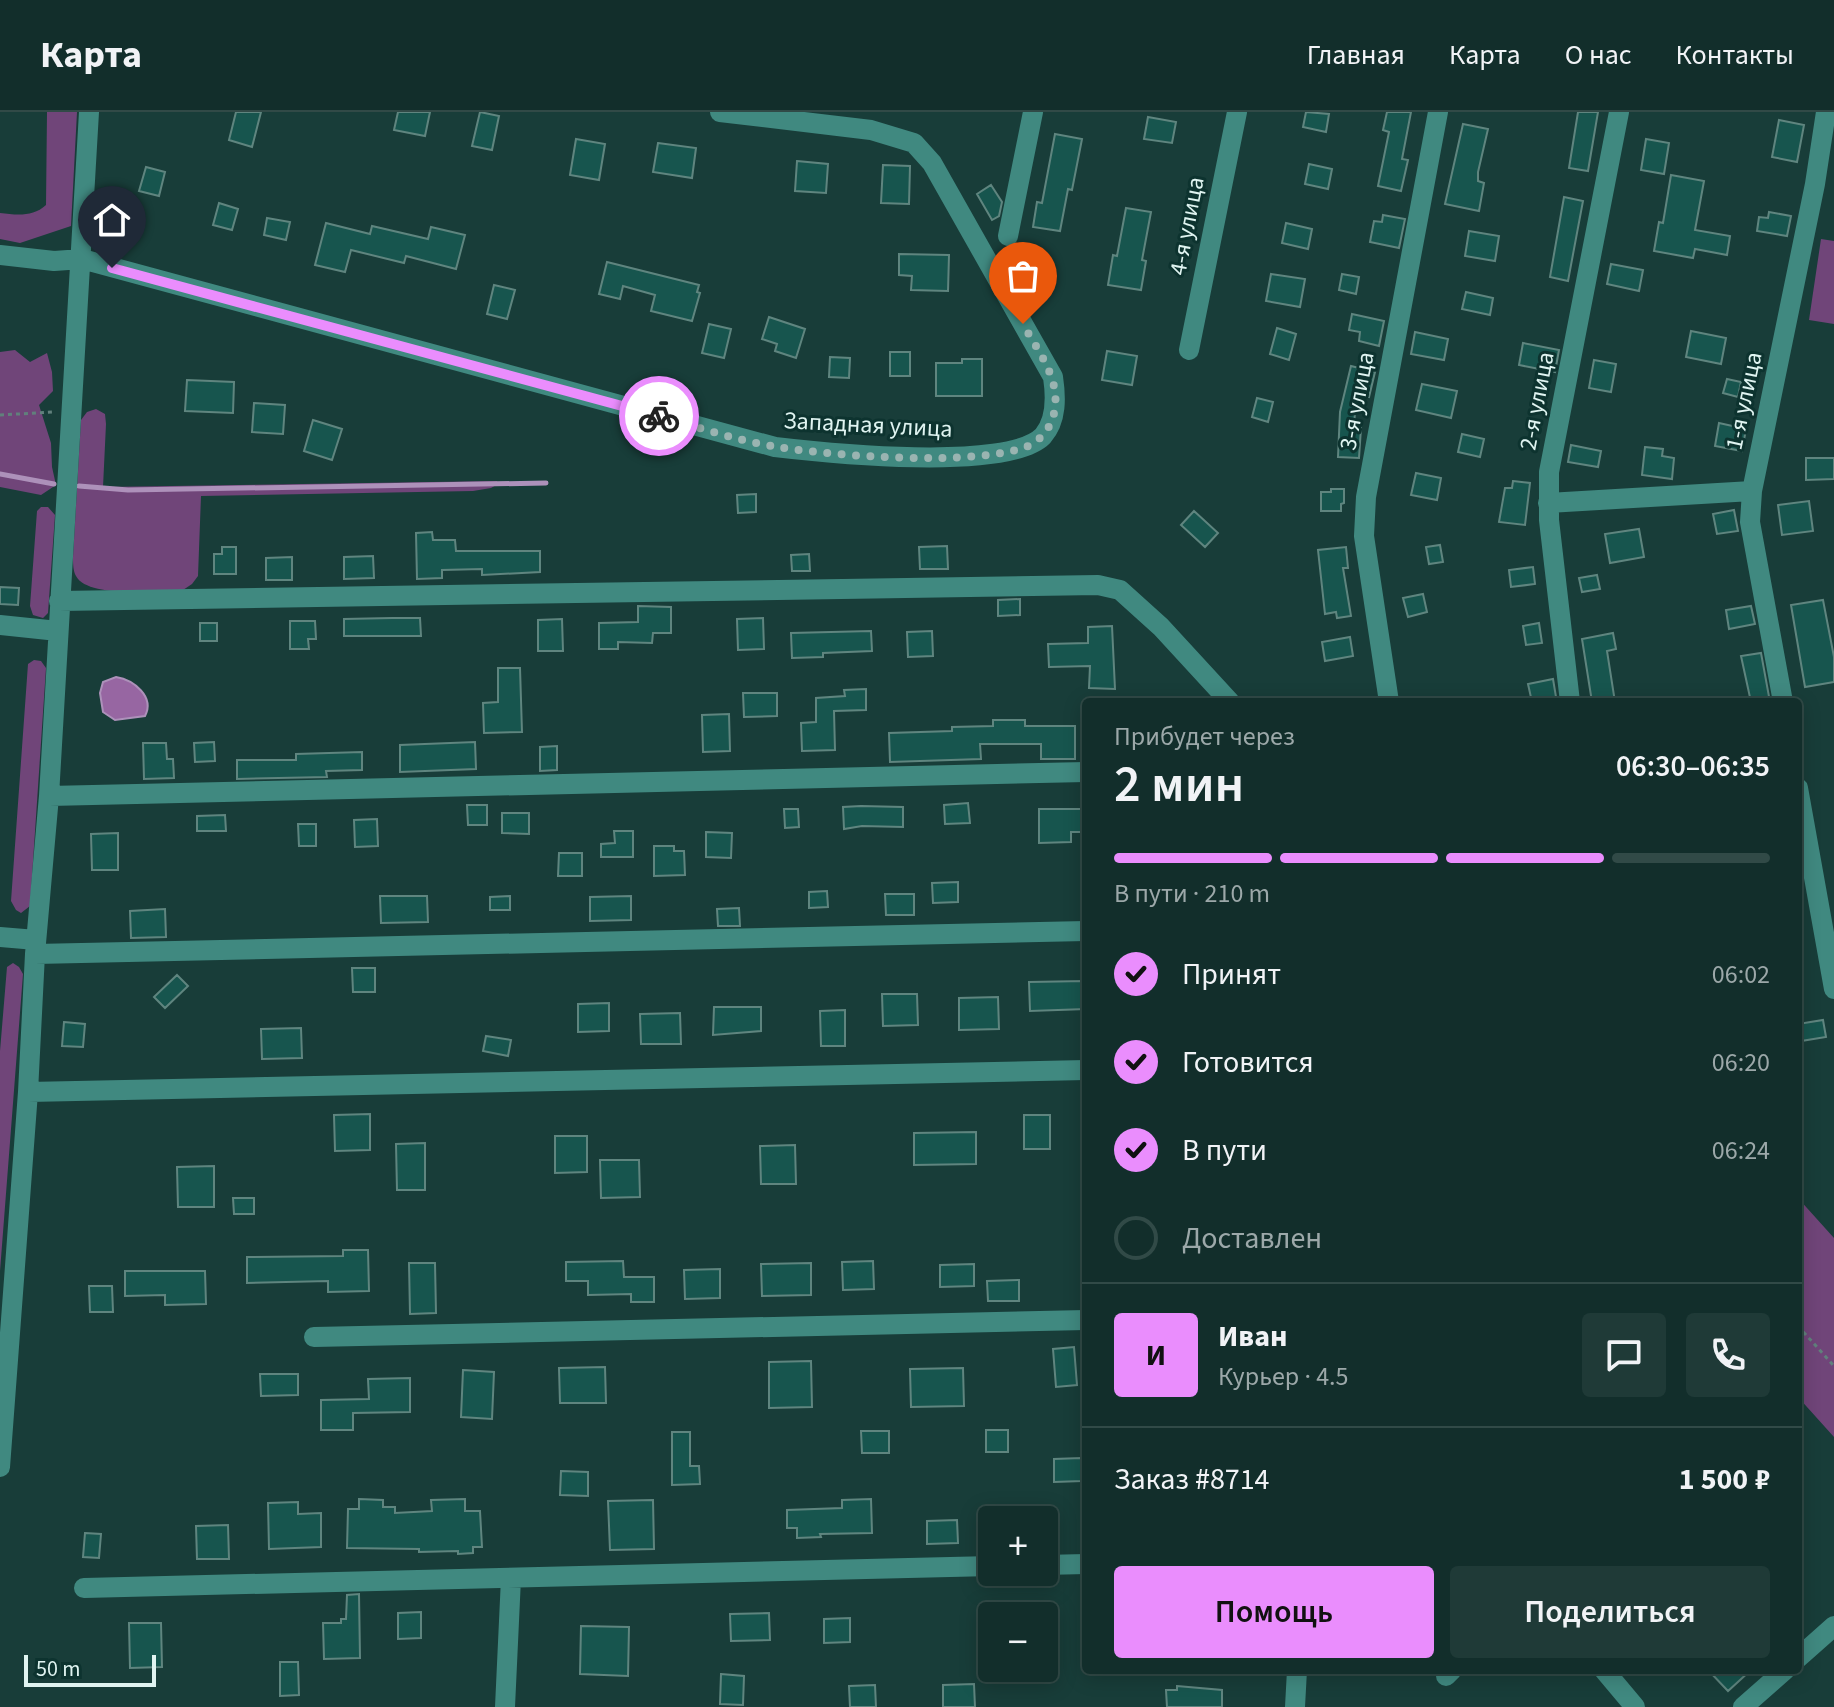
<!DOCTYPE html>
<html lang="ru">
<meta charset="utf-8">
<style>
:root{--surface:#122e2b;--page:#1f3a37;--text:#f1f3f6;--muted:#9ca8a9;--line:#314a47;--accent:#ea8dfd}
body{margin:0;font-family:"Source Sans 3",sans-serif;background:var(--page);color:var(--text);height:100vh;display:flex;flex-direction:column;font-size:30px;white-space:nowrap}
*{box-sizing:border-box;margin:0}
p{font-size:26px;color:var(--muted)}
.icon{flex:none;width:44px;height:44px;fill:none;stroke:currentColor;stroke-width:2;stroke-linecap:round;stroke-linejoin:round}
.map{position:relative;flex:1;overflow:hidden}
.side{position:absolute;left:1082px;top:586px;width:720px;height:976px;display:flex;flex-direction:column;background:var(--surface);border-radius:8px;box-shadow:0 4px 20px #0003,0 0 0 2px var(--line)}
.side>*{flex:none}
.fabs{position:absolute;left:978px;top:1394px;display:grid;gap:16px}
.fabs a{display:grid;place-items:center;width:80px;height:80px;border-radius:8px;background:var(--surface);box-shadow:0 4px 20px #0003,0 0 0 2px var(--line);font-size:40px}
.scale{position:absolute;left:24px;bottom:20px;width:132px;box-sizing:border-box;padding-left:8px;border:4px solid #e0f4f1;border-top:0;font-size:22px;line-height:28px;white-space:nowrap;color:#e0f4f1;-webkit-text-stroke:6px #0d332f;paint-order:stroke}
.pin{position:absolute;display:grid;place-items:center;width:68px;height:68px;color:#fff;margin:-82px -34px;border-radius:50% 50% 50% 0;rotate:-45deg;box-shadow:0 0 8px #0007}
.pin .icon{rotate:45deg}
.courier{position:absolute;display:grid;place-items:center;width:80px;height:80px;margin:-40px;border:6px solid #ea8dfd;border-radius:50%;background:#fff;color:#222;box-shadow:0 2px 10px #0007}
.headline em{font-style:normal;font-weight:600}
.headline div{display:flex;flex-direction:column-reverse}
.headline{display:flex;align-items:center;justify-content:space-between;height:136px;padding:0 32px}
h1{font-size:52px;font-weight:600;line-height:60px}
.bar{display:grid;grid-template-columns:repeat(4,1fr);gap:12px 8px;align-content:center;height:96px;padding:0 32px}
.bar i{height:10px;border-radius:6px;background:var(--line)}
.bar .active{background:var(--accent)}
.bar p{grid-column:span 4}
.line{display:flex;align-items:center;gap:20px;padding:0 32px;border-top:2px solid var(--line)}
.line div{flex:1}
.round{display:grid;place-items:center;flex:none;width:84px;height:84px;border-radius:8px;background:var(--page)}
ol{padding:0 32px;list-style:none}
li{display:flex;align-items:center;gap:24px;height:88px}
li p{margin-inline-start:auto}
li .icon{padding:8px;border-radius:50%;background:var(--accent);color:#111;stroke-width:4}
li:last-child{color:var(--muted)}
li i{width:44px;height:44px;border:4px solid var(--line);border-radius:50%}
.button{display:flex;gap:16px;margin-top:auto;padding:16px 32px}
.button a{flex:1;height:92px;border-radius:8px;background:var(--accent);color:#111;font-size:32px;font-weight:600;line-height:92px;text-align:center}
.button a+a{background:var(--page);color:var(--text)}
header{display:flex;align-items:center;gap:48px;box-sizing:border-box;height:112px;padding:0 40px;background:var(--surface);border-bottom:2px solid var(--line)}
header strong{font-size:38px}
nav{display:flex;gap:44px;margin-inline-start:auto;font-size:28px}
.map>svg:first-child{display:block}
</style>
<header>
<strong>Карта</strong>
<nav><a>Главная</a><a>Карта</a><a>О нас</a><a>Контакты</a></nav>
</header>
<div class="map">
<svg width="1834" height="1595" viewBox="0 0 1834 1595">
<rect width="100%" height="100%" fill="#183d39"/>
<path fill="#704579" d="M47,0H77L71,114L20,131L0,127V101C17,103 33,105 46,93Z
M1821,127L1834,129V212L1809,208Z
M15,238L30,250L47,241L52,260L53,279L39,293L51,331L52,355L56,373L41,383L0,375V240Z
M96,297L105,302L106,312L103,375L497,369L498,372L491,376L473,379L201,384L198,464L192,472L183,478C160,478 88,487 76,464C73,459 73,451 73,445L81,308L87,300Z
M41,395H48L55,403L48,501L43,506L33,503L30,494L37,399Z
M34,548L41,549L46,556L30,794L21,801L16,798L11,789L28,552Z
M13,851L19,855L23,862L0,1159V939L7,855Z
M1798,1086L1834,1126V1325L1798,1285Z"/>
<path fill="#9766a2" stroke="#ad91ba" stroke-width="2" d="M116,565C134,568 155,585 145,604L115,608L103,600L100,581L103,570Z"/>
<g fill="none" stroke-linecap="round" stroke-linejoin="round">
<path stroke="#ad91ba" stroke-width="5" d="M0,362L54,372
M79,374L128,378L546,371"/>
</g>
<path fill="#17554e" stroke="#5f857f" stroke-width="2" d="M236,0H261L252,35L229,28Z
M398,0H430L425,24L394,18Z
M480,0L499,4L492,38L472,34Z
M1306,0L1329,2L1326,20L1303,15Z
M1387,0H1411L1402,47L1408,48L1401,79L1378,74L1389,20L1383,18Z
M1578,0H1598L1588,59L1569,56Z
M1148,5L1176,10L1172,31L1144,27Z
M1779,8L1804,13L1797,50L1772,45Z
M1463,12L1488,17L1478,60V69L1484,71L1479,99L1445,92Z
M1055,22L1082,27L1072,78L1068,77L1060,119L1033,115L1037,90L1042,91Z
M576,27L605,32L599,68L570,63Z
M1646,27L1669,31L1664,62L1641,58Z
M658,31L696,36L692,66L653,60Z
M797,49L828,52L826,81L795,79Z
M1309,52L1332,57L1328,77L1305,72Z
M883,53L910,54L909,92L881,91Z
M146,55L165,60L159,84L139,79Z
M1671,63L1704,69L1695,118L1730,124L1727,143L1695,137L1693,146L1654,139L1659,110L1663,111Z
M991,73L1002,90L999,104L992,108L977,82Z
M1564,85L1583,89L1568,169L1550,165Z
M219,91L238,97L232,118L213,113Z
M1126,96L1151,100L1142,148L1146,149L1141,178L1108,173L1113,143L1117,144Z
M1769,100L1791,104L1787,124L1757,119L1759,105L1768,106Z
M1383,103L1405,107L1399,136L1370,130L1374,109L1382,110Z
M267,106L290,110L286,128L264,123Z
M326,111L370,122L372,114L428,127L431,115L465,123L456,157L406,144L404,151L351,138L345,160L315,153Z
M1286,111L1312,117L1308,137L1282,131Z
M1469,119L1499,124L1495,149L1465,144Z
M899,142L949,143L948,179L911,178L912,164L899,163Z
M607,150L699,173L697,180L700,181L692,209L651,199L655,183L623,174L620,187L599,182Z
M1611,152L1643,158L1639,179L1607,172Z
M1271,162L1305,167L1300,195L1266,189Z
M1342,162L1359,165L1356,182L1339,178Z
M494,173L515,178L507,207L487,202Z
M1466,180L1493,186L1490,203L1462,197Z
M1352,202L1384,209L1379,234L1359,229L1360,220L1349,218Z
M769,205L805,217L796,246L775,239L777,232L762,227Z
M709,212L731,217L724,246L702,241Z
M1277,216L1296,222L1289,248L1270,242Z
M1691,219L1726,226L1721,252L1686,245Z
M1415,220L1448,227L1444,248L1411,242Z
M1523,231L1559,238L1555,260L1519,253Z
M1107,239L1137,244L1132,273L1102,268Z
M890,240H910V264H890Z
M830,245L850,246L849,266L829,265Z
M962,247H982V284H936V251H962Z
M1594,248L1616,252L1611,280L1589,276Z
M1351,254L1375,260L1369,285L1356,282L1354,316H1361L1359,346L1338,345L1340,300Z
M1727,267L1741,270L1738,285L1723,281Z
M187,268L234,270L233,301L185,299Z
M1422,272L1457,279L1451,306L1416,298Z
M1257,286L1273,290L1268,310L1252,305Z
M254,291L285,293L283,322L252,320Z
M313,308L342,317L332,348L304,339Z
M1719,311L1746,317L1742,339L1715,334Z
M1462,322L1484,327L1480,345L1458,340Z
M1571,333L1601,339L1598,355L1568,350Z
M1645,335L1663,337L1662,344L1674,346L1672,367L1642,363Z
M1806,346H1834V367L1806,368Z
M1416,361L1441,366L1437,388L1411,383Z
M1513,369L1530,371L1525,413L1499,410L1505,376H1512Z
M1331,377H1344V391L1341,392V399H1321V380H1331Z
M756,382V400L738,401L737,383Z
M1809,389L1813,419L1782,423L1778,393Z
M1734,398L1738,419L1717,422L1713,402Z
M1194,399L1218,421L1205,435L1181,413Z
M1639,417L1644,445L1610,451L1605,422Z
M432,420L433,428H455L456,439H540V460L482,463V457L442,458V466L417,467L416,421Z
M1440,433L1443,450L1429,452L1426,435Z
M947,434L948,457H920L919,435Z
M222,435H236V462H214V442H222Z
M1346,435L1348,456H1343L1351,504L1337,506L1336,500L1325,502L1318,438Z
M809,442L810,459H792L791,443Z
M373,444L374,466L344,467V445Z
M292,445V468H266V446Z
M1533,455L1535,472L1511,475L1509,458Z
M1597,463L1600,477L1582,480L1579,466Z
M0,475L19,476L18,493L0,492Z
M1423,482L1427,500L1408,505L1403,486Z
M1020,487V503L998,504V488Z
M1823,488L1834,545V570L1805,575L1791,493Z
M638,494L671,495V521H653L652,531L618,530V537H599V511L638,510Z
M1751,494L1755,512L1729,517L1726,498Z
M392,506H420L421,524H344V507Z
M763,506L764,537L738,538L737,507Z
M562,507L563,539H538V508Z
M290,509H315L316,527H308L309,537H290Z
M200,511H217V529H200Z
M1539,511L1542,531L1526,533L1523,514Z
M1112,514L1115,577L1089,576L1090,554L1049,555L1048,532L1088,531V515Z
M871,519L872,539L823,541V545L792,546L791,521Z
M932,519L933,544L908,545L907,520Z
M1613,521L1616,537L1607,539L1615,590H1592L1582,527Z
M1350,525L1353,544L1325,549L1322,530Z
M1761,541L1770,590H1751L1741,544Z
M498,556H520L522,620L484,621L483,591L498,590Z
M1553,567L1556,585L1532,590L1528,572Z
M866,577V598L834,599L835,638L802,639L801,611L816,610V586L845,584L844,578Z
M743,581H777V604L744,605Z
M729,602L730,639L703,640L702,603Z
M993,608H1025V614H1075V647H1041V632H980L981,647L890,650L889,621L952,619V615L993,614Z
M214,630L215,649L195,650L194,631Z
M475,630L476,657L400,660V633Z
M143,631H166L167,647H173L174,666L144,667Z
M557,634V658L540,659V635Z
M362,640V658L326,659L327,665L237,667V648H296V642Z
M968,691L970,711L945,712L944,693Z
M467,693H487V713H468Z
M861,694L903,695V715L862,714L844,717L843,695Z
M784,697H798L799,715L785,716Z
M1039,697H1086V720H1071V730L1039,731Z
M502,701H529V722L502,721Z
M225,703L226,719H197V704Z
M377,707L378,734L355,735L354,708Z
M298,712H316V734H299Z
M614,719H633V745H601V732L615,731Z
M706,720L732,721L731,746L706,745Z
M118,721V758H92L91,722Z
M654,734H674V739H684L685,763L654,764Z
M559,741H582V764H558Z
M958,770V790L933,791L932,771Z
M827,779L828,795L809,796V780Z
M885,782H914V803H886Z
M380,784H427L428,810L381,811Z
M510,784V798H490V785Z
M631,784V808L590,809V785Z
M739,796L740,814H718L717,797Z
M165,797L166,825L131,826L130,799Z
M352,856H375V880H353Z
M177,863L188,874L165,896L154,885Z
M1085,869L1086,897L1030,899L1029,870Z
M882,882H917L918,913L883,914Z
M998,885L999,917L959,918V886Z
M609,891V919L578,920V892Z
M714,895H761V919L713,923Z
M845,898V934H821L820,899Z
M680,901L681,932H641L640,902Z
M1823,908L1826,925L1801,929L1798,912Z
M64,910L85,912L83,935L62,934Z
M301,916L302,946L262,947L261,917Z
M486,924L511,928L508,944L483,939Z
M370,1002V1038L335,1039L334,1003Z
M1024,1003H1050V1037H1024Z
M976,1020V1052L914,1053V1021Z
M555,1024H587V1060L555,1061Z
M425,1031V1078H397L396,1032Z
M795,1033L796,1072H761L760,1034Z
M600,1048H639L640,1085L601,1086Z
M214,1054V1095H178L177,1055Z
M233,1086H254V1102H234Z
M343,1138H368L369,1179L328,1180V1169L247,1171V1145L343,1144Z
M623,1149L624,1165H654V1190H631V1182L588,1183V1169H566V1150Z
M873,1149L874,1177L843,1178L842,1150Z
M409,1151H435L436,1201L410,1202Z
M811,1151V1183L762,1184L761,1152Z
M974,1152V1174L940,1175V1153Z
M720,1157V1186L685,1187L684,1158Z
M125,1159H205L206,1192L165,1193V1183L125,1184Z
M1019,1168V1189H988L987,1169Z
M89,1174H112L113,1200H90Z
M1074,1235L1077,1273L1056,1275L1053,1237Z
M811,1249L812,1295L769,1296V1250Z
M605,1255L606,1291H560L559,1256Z
M963,1256L964,1294L911,1295L910,1257Z
M463,1258L494,1260L492,1307L461,1305Z
M260,1262H298V1283L261,1284Z
M410,1266V1300L353,1301V1318H321V1288L369,1287L368,1267Z
M986,1318H1008V1340H986Z
M861,1319H889V1341H862Z
M672,1320H690V1354H699L700,1372L672,1373Z
M1081,1346L1082,1369L1054,1370V1347Z
M561,1359L588,1360V1384L560,1383Z
M359,1387L383,1388V1395H395V1401L432,1399L431,1388L465,1387V1399H480L482,1435H473V1441L458,1442V1439L419,1440V1437L347,1436L348,1397H359Z
M871,1387L872,1421L820,1422L821,1425L797,1426V1416H787V1398L842,1396V1388Z
M653,1388L654,1437L610,1438L608,1389Z
M298,1390V1402L321,1401V1435L269,1437L268,1391Z
M957,1408L958,1431L927,1432V1409Z
M228,1413L229,1447H197L196,1414Z
M85,1421L101,1422L99,1446L83,1445Z
M359,1482L360,1546L324,1547L323,1511H341V1507H346L347,1483Z
M421,1500V1526L398,1527V1501Z
M769,1501L770,1528L731,1529L730,1502Z
M850,1506V1530L824,1531V1507Z
M129,1511H161L162,1555L130,1556Z
M581,1514L629,1515L628,1564L580,1562Z
M280,1550H298L299,1583L280,1584Z
M1708,1558H1751L1728,1579Z
M721,1562L744,1564L743,1593L720,1592Z
M974,1572L975,1595H943V1573Z
M875,1573L876,1595H850L849,1574Z
M1177,1574L1222,1578V1595H1167L1166,1578H1177Z"/>
<g fill="none" stroke-linecap="round" stroke-linejoin="round">
<path stroke="#61807c" stroke-width="3" stroke-dasharray="4 4" stroke-linecap="butt" d="M0,303L54,300
M1798,1214L1834,1254"/>
<path stroke="#408980" stroke-width="20" d="M1008,124L1033,0
M0,143L54,149L82,147L775,335C826,341 1008,360 1043,324C1057,308 1056,285 1053,265L932,51L914,31L871,18L720,0
M1189,238L1237,0
M1548,391L1752,379
M59,489L1098,473L1120,478L1161,515L1230,590
M0,513L58,519
M1389,590L1364,424L1366,385L1438,0
M1570,590L1549,408V360L1619,0
M1783,590L1750,410L1752,379L1815,72L1826,0
M1798,676L1834,877
M49,684L1086,660
M0,825L36,828
M35,842L1086,819
M28,980L1086,958
M314,1225L1086,1208
M0,1355L28,980L35,842L49,684L89,0
M1044,1453L1086,1452
M84,1476L992,1454
M1798,1546L1834,1514
M1604,1558L1635,1595
M1446,1564L1452,1558
M505,1595L511,1466
M1295,1595L1297,1558
M1743,1595L1785,1558"/>
</g>
<g fill="none" stroke-linecap="round" stroke-linejoin="round">
<path stroke="#9ab4b1" stroke-width="8" stroke-dasharray="0 14.4" d="M659,304C698,315 738,329 778,335C834,344 977,355 1028,334C1039,329 1048,319 1052,308C1065,272 1039,241 1023,212"/>
<path stroke="#ea8dfd" stroke-width="10" d="M112,156L659,304"/>
</g>
<g text-anchor="middle" dominant-baseline="central" stroke-width="6" stroke-linejoin="round" paint-order="stroke">
<g font-size="24" fill="#e0f4f1" stroke="#0d332f">
<text transform="translate(1187 114) rotate(-79)">4-я улица</text>
<text transform="translate(1357 289) rotate(-79)">3-я улица</text>
<text transform="translate(1537 289) rotate(-79)">2-я улица</text>
<text transform="translate(1744 289) rotate(-78)">1-я улица</text>
<text transform="translate(868 313) rotate(3)">Западная улица</text>
</g>
</g>
</svg>
<div class="fabs">
<a>+</a>
<a>−</a>
</div>
<div class="scale">50 m</div>
<div class="pin" style="left:1023px;top:212px;background:#ea580c"><svg class="icon" aria-label="bag" viewBox="0 0 24 24"><path d="M5 8h14l-1 12H6zM9 8a3 3 0 0 1 6 0"/></svg></div>
<div class="pin" style="left:112px;top:156px;background:#1f2937"><svg class="icon" aria-label="home" viewBox="0 0 24 24"><path d="M3 11l9-7 9 7M6 9v11h12V9"/></svg></div>
<div class="courier" style="left:659px;top:304px"><svg class="icon" aria-label="bike" viewBox="0 0 24 24"><circle cx="6" cy="16" r="4"/><circle cx="18" cy="16" r="4"/><path d="M6 16l4-8h5l3 8M10 8l3 8H6M13 5h3"/></svg></div>
<section class="side">
<div class="headline"><div><h1>2 мин</h1><p>Прибудет через</p></div><em>06:30–06:35</em></div>
<div class="bar"><i class="active"></i><i class="active"></i><i class="active"></i><i></i><p>В пути · 210 m</p></div>
<ol>
<li><svg class="icon" aria-label="check" viewBox="0 0 24 24"><path d="M5 12l5 5 9-10"/></svg>Принят<p>06:02</p></li>
<li><svg class="icon" aria-label="check" viewBox="0 0 24 24"><path d="M5 12l5 5 9-10"/></svg>Готовится<p>06:20</p></li>
<li><svg class="icon" aria-label="check" viewBox="0 0 24 24"><path d="M5 12l5 5 9-10"/></svg>В пути<p>06:24</p></li>
<li><i></i>Доставлен</li>
</ol>
<div class="line" style="height:144px"><b class="round" style="background:var(--accent);color:#111">И</b><div><b>Иван</b><p>Курьер · 4.5</p></div><a class="round"><svg class="icon" aria-label="chat" viewBox="0 0 24 24"><path d="M4 5h16v11H9l-5 4z"/></svg></a><a class="round"><svg class="icon" aria-label="phone" viewBox="0 0 24 24"><path d="M5 4h4l2 5-3 2q2 4 5 5l2-3 5 2v4C11 20 4 13 5 4z"/></svg></a></div>
<div class="line" style="height:104px"><div>Заказ #8714</div><b>1 500 ₽</b></div>
<div class="button"><a>Помощь</a><a>Поделиться</a></div>
</section>
</div>
